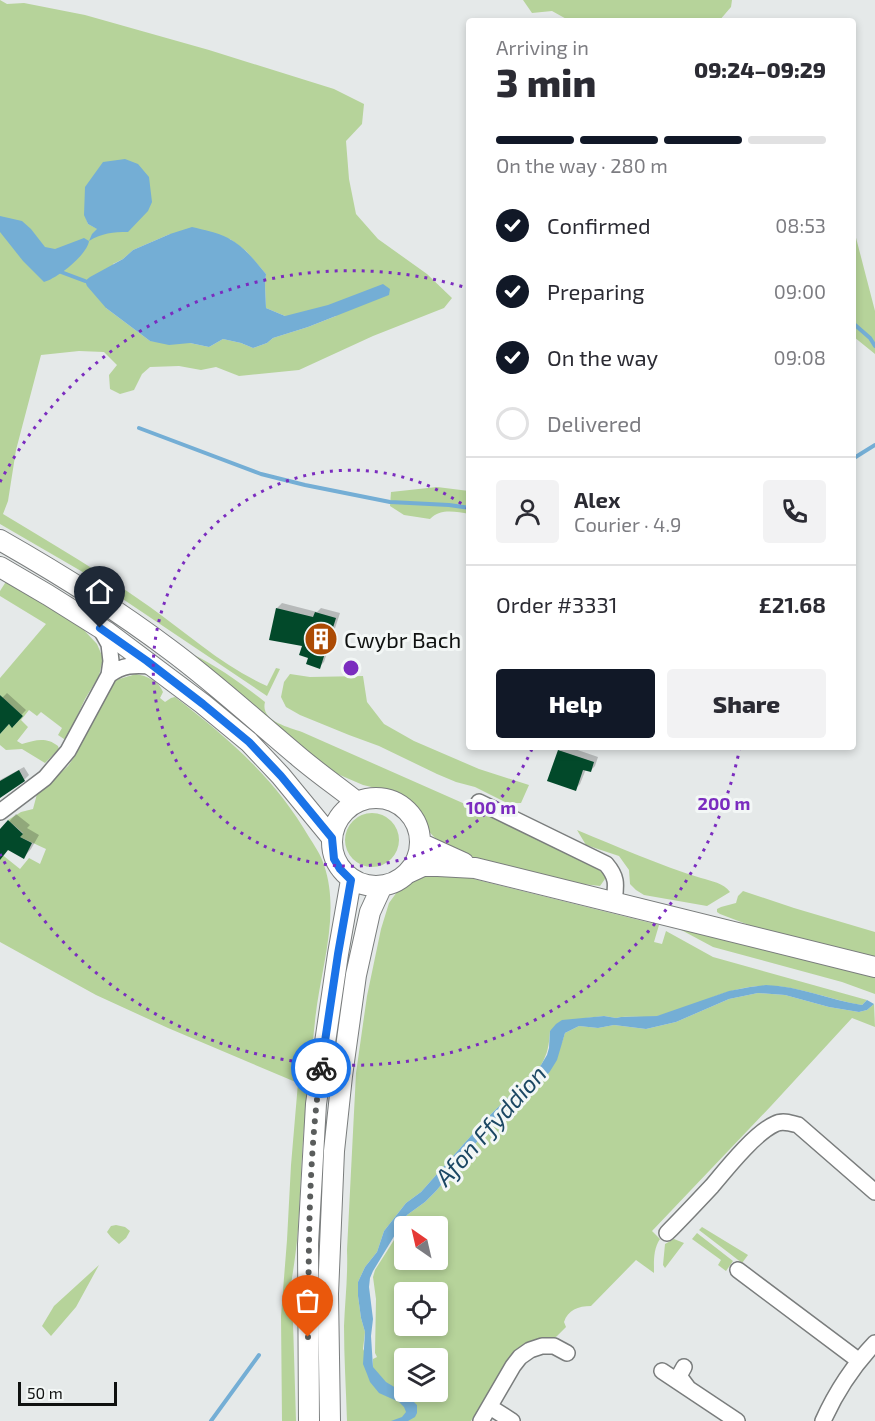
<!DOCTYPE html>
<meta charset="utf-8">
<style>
:root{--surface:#fff;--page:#f2f2f3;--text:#2b2b33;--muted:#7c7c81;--line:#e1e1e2;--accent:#111827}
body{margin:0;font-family:"Exo 2",sans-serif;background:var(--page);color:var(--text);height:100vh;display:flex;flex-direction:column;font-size:22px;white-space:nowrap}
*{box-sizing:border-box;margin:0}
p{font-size:20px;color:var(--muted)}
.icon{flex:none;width:33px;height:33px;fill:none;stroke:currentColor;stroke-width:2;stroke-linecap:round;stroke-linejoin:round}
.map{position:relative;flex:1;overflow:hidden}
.panel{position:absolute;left:466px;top:18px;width:390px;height:732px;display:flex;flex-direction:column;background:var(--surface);border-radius:6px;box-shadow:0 3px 9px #0003}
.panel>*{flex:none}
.needle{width:39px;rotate:326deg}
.tools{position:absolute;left:394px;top:1216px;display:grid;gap:12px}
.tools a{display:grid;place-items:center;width:54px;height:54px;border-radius:6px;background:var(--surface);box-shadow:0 3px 9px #0003;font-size:30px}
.scale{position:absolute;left:18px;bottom:15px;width:99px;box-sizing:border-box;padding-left:6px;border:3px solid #0f1110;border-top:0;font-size:16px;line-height:21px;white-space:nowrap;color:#0f1110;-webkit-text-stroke:4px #f3f7f6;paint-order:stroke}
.pin{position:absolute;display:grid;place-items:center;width:51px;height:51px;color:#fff;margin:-62px -26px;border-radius:50% 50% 50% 0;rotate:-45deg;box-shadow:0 0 6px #0007}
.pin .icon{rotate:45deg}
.courier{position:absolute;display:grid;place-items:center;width:60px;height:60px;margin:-30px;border:4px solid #1a73e8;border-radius:50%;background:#fff;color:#222;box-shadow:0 2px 8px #0007}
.overview em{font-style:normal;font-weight:800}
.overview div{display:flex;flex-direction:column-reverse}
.overview{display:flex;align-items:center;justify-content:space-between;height:102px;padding:0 30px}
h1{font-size:39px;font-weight:800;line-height:45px}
.bar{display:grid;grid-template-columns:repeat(4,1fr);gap:9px 6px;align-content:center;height:72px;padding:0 30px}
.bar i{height:8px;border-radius:4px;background:var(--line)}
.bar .current{background:var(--accent)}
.bar p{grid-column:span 4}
.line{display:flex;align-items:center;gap:15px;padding:0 30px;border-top:2px solid var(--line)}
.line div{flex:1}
.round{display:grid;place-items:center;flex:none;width:63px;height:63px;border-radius:6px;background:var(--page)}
ol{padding:0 30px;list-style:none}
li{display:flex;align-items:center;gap:18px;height:66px}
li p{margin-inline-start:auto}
li .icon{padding:6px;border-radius:50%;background:var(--accent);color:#fff;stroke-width:4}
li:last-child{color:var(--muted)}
li i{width:33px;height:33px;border:3px solid var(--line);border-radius:50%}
.action{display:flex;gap:12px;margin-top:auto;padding:12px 30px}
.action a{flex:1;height:69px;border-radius:6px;background:var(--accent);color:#fff;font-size:24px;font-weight:800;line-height:69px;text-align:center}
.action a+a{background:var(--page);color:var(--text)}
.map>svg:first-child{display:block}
</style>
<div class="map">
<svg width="875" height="1421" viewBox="0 0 875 1421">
<rect width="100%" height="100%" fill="#e5e9e9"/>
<path fill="#b6d39a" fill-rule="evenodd" d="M0,0L7,4L24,3L85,15L209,50L334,89L364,104L362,124L346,141L349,179L356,214L378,239L427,274L452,298L444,308L373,336L299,370L239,376L216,367L201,370L179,366L150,367L142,374L134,390L120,394L110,389L109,375L117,365L104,352L79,351L41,355L16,450L8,501L3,514C53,544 102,573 150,607C188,634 224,667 267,686L276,668L280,669L267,696L81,571L0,524ZM86,203L128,232H111L99,235L98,229L88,224L85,215ZM170,234L230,239L246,251L266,274L265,285L266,308L285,316H336L308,327L273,338L267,343L253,348L241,343L223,339L209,347L190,343L150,341L106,308L113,264L123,259L133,250Z
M523,0H732L731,7L719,21H570L552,11L532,13Z
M854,230L875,311V354L854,337Z
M437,487L469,491V514C456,512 441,508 430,519L404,515L390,506L391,492Z
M7,580L82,628L97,644L103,658L99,676L85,699L67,738L64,739L58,735L62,728L41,712L37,716L29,710L21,720L28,727L17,741L22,744C36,740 46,737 58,746L59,749L45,763L22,749L6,750L0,745V734L9,724L13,727L23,716L0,695V678L46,624L0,596V591Z
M194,655C217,666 245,686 265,702C260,721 288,727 302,732L508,823L588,863L602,872L605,875V879L600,886L574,883L461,854L447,847L434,837L424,826L412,806L403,798L380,789L363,785L326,769L193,657Z
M136,674C147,676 159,681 163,692L160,698L165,702L171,698L175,697C228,738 275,778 309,837C314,845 321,855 324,865C341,915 320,970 315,1021C311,1061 306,1100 303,1139C301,1169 300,1199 298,1229C296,1256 291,1284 287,1310L293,1322L296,1421H282L281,1316L287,1240L291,1165L298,1083L168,1028L96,995L0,942V853L20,869L29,858L40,864L46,849L20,837L23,833L8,820L21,812L33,809L37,794L68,766L77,753L76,748L89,728L109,687L116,680Z
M290,674L310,677L363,676L367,702L384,724L414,741L479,769L529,785L521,803H507L475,787L456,782L437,774L379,746L349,735L300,715L286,707L281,697L284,682Z
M345 840a27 27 0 1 1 54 0a27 27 0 1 1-54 0Z
M577,830C618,847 659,865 701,878C711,881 724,883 730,892L707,906L644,895L636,890L630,884L629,870L619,856L586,845Z
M430,875L462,876L659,925L654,942L662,944L666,931L713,957L867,1000L862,1005C824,999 789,981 750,987C718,991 689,1010 658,1016C646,1018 633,1016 621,1017L616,1018L604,1016L586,1018L550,1031C549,1045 548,1053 541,1065L486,1119L421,1192L406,1203L384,1231L377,1252L365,1267L358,1282V1296L361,1318L365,1332L363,1349L373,1367V1359L377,1357L375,1353L376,1299L373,1277L375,1270L394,1240L405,1241V1260H438V1227H405V1233L398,1228L407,1215L425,1202L436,1191L481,1137L528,1091L549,1073L562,1042L565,1033L579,1026L598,1028L614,1025L646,1029L676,1022L729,999L758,993L785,995L829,1007L859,1012L867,1010L874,1004L875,1027L852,1018L771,1106L652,1231L660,1239C653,1249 654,1262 654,1273L636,1260L591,1306C578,1306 568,1310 564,1322L566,1327L557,1336L553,1339L507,1363L471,1421H347C346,1389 344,1358 344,1326C345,1301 348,1276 347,1250L356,1073L367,996L381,929L389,903L402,885L417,877ZM405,1293H438V1326H405ZM405,1359H438V1392H405Z
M743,891L794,908L875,932V957L762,930L720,914L717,912V909L721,907L736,903L738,896Z
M672,925L875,974V994L842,982L713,947Z
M116,1225L125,1227L130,1231L126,1238L119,1244L111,1237L107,1232L111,1226Z
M702,1227L748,1255L742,1263L699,1230Z
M697,1233L733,1261L726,1271L718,1265L721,1260L692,1239Z
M674,1239L684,1243L665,1268L663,1265L665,1244Z
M99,1265L76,1307L51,1336L42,1326L54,1306Z"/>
<path fill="#74aed5" d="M125,159L138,164L149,177L152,202L148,211L128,232C113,232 102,233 89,241C87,255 58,278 44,282L23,261L0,232V216L22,221L31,229L45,247L55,249L84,238L89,241L92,234L97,229L88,224L84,215L85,187L103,162Z
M192,227C204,230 217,232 228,238C244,246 255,261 266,274L265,285L266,308L285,316L328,305L383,284L390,289L389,295L308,327L273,338L267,343L253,348L241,343L223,339L209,347L190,343L169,345L150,341L106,308L87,286L85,281L90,277L123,259L133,250L170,234Z
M766,985C799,986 830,1000 862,1005L867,1000L874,1004L867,1010L859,1012L829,1007L785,995L758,993L729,999L676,1022L646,1029L614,1025L598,1028L579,1026L565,1033L557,1060L549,1073L528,1091L481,1137L436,1191L425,1202L407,1215L373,1271L370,1278L369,1287L373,1319L371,1336L373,1367L386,1382L406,1394L417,1405V1413L415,1417L408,1421H391L402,1417L406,1412L404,1407L399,1402L379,1393L370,1382L367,1374L363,1364L365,1332L361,1318L358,1296V1282L365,1267L377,1252L384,1231L406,1203L421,1192L486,1119L541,1065L547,1055L549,1048L550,1031L556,1024L562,1020L604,1016L616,1018L621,1017L657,1016L729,991L750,987Z"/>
<path fill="#0003" d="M282,603L317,612L321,608L340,613L324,662L319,667L310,657L304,645L277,608Z
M7,693L26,710L12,725L9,722L0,732V700Z
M563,747H569L598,757L595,766L590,771L586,769L580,784L575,789L560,751Z
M24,767L29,775L24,780L0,796V780Z
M16,814L30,825L27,828L39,835L31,849L24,857L9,849L0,851V832Z"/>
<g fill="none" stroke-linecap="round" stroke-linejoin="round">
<path stroke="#74aed5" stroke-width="4" d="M61,272L85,281
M854,324L870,338L875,346
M139,428L261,474L305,485L390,502L449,505L470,508
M854,458L875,445
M211,1421L259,1355"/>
</g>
<path fill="#02492a" d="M276,608L313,617L315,612L336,618L320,669L306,664L308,658L299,655L302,646L269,640Z
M0,695L23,716L12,728L9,724L0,734Z
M558,750L594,762L591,772L583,770L576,791L547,781Z
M19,770L25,781L0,798V781Z
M8,820L23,834L20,837L32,843L24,859L8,850L0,860V829Z"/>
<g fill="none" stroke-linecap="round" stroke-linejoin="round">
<g stroke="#7a7d7d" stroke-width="18">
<path id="minor" d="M109,675C124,664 134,665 153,666
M479,802L606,864C618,878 616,885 614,902
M0,812L45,778L68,751L109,675L111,661L109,644L100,628
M667,1233C682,1218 697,1202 712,1186C727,1168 755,1133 775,1124C782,1120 791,1123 798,1125L875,1192
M738,1270L858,1360
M684,1367L679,1376L688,1388
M662,1371L737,1421
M490,1407L512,1421
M481,1421L513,1366L520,1357L530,1350L542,1346H554L567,1353
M823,1421C836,1392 853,1366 875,1343"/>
</g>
<g stroke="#7a7d7d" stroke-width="22">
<path id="major" d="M0,540C58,573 116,609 169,649C215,683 256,721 299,757C318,773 338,787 357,802
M0,567L48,595L107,632L203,704L249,742L281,776L332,838
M332 842a44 44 0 1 1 88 0a44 44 0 1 1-88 0Z
M420,843L464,863
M408,873L423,866H438L475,868L875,967
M309,1421L308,1244L316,1104L338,954L351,880
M330,1421L328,1294L334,1151L342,1076L356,975L370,912L382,886"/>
</g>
<use href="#minor" stroke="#fff" stroke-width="15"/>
<use href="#major" stroke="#fff" stroke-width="20"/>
</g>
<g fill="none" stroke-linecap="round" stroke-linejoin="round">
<path stroke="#5a5d5c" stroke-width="6" stroke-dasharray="0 10.8" d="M308,1337C309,1248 308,1157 321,1068"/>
<path stroke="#1a73e8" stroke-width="8" d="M100,628L147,661L203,704L249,742L281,776L332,838L334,859L340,869L351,880L338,954L321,1068"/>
</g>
<g fill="none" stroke="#7b2cbf" stroke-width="3" stroke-dasharray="3 6">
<path d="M532 749A198 198 0 1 1 469 509"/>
<path d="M740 747A397 397 0 0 1 0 854M0 482A397 397 0 0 1 467 288"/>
</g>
<defs>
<g id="building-disc" transform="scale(1.725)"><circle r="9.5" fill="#ac4b04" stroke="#f3f7f6"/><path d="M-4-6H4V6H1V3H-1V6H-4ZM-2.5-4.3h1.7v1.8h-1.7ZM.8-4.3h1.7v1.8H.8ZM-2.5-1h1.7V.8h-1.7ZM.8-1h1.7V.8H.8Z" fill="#fff"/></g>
</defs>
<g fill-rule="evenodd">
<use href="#building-disc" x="321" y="639"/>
</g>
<g text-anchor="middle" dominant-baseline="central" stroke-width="6" stroke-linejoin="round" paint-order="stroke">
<g font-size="22" fill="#0f1110" stroke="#f3f7f6" text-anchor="start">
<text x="344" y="639">Cwybr Bach</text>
</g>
<g font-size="24" font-style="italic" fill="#1b4763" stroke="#f3f7f6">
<text transform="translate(490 1125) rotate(-48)">Afon Ffyddion</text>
</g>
</g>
<circle cx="351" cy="668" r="9" fill="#7b2cbf" stroke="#f3f7f6" stroke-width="3"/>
<g font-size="18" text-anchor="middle" font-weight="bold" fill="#7b2cbf" stroke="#f3f7f6" stroke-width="6" stroke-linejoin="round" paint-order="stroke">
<text x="724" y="810">200 m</text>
<text x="491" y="814">100 m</text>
</g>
</svg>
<div class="tools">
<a><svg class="needle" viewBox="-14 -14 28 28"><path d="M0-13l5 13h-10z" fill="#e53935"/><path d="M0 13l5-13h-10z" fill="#7c7c81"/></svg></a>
<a><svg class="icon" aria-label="locate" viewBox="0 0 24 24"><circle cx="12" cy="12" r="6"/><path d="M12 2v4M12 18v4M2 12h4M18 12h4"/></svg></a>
<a><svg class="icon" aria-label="layers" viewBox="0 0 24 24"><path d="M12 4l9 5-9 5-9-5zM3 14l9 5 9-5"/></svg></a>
</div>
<div class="scale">50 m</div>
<div class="pin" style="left:308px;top:1337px;background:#ea580c"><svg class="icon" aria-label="bag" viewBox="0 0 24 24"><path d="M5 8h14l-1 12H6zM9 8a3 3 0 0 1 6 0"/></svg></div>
<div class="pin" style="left:100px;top:628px;background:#1f2937"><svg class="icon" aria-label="home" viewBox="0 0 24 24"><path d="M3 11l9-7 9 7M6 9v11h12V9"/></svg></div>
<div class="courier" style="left:321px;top:1068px"><svg class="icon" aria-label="bike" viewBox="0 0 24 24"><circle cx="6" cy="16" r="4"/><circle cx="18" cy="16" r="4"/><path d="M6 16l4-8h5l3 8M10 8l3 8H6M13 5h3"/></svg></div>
<section class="panel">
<div class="overview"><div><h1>3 min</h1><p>Arriving in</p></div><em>09:24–09:29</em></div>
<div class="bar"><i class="current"></i><i class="current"></i><i class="current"></i><i></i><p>On the way · 280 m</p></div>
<ol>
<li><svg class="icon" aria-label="check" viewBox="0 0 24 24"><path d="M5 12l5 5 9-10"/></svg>Confirmed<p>08:53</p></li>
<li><svg class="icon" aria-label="check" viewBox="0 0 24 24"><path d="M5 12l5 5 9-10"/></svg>Preparing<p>09:00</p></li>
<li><svg class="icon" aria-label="check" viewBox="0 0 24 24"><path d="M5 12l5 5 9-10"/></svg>On the way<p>09:08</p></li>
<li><i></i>Delivered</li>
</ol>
<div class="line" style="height:108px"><a class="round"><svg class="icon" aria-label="person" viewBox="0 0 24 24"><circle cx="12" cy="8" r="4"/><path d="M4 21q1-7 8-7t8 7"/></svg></a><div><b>Alex</b><p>Courier · 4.9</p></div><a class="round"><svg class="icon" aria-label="phone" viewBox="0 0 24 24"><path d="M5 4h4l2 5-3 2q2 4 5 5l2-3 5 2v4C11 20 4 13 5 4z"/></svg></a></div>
<div class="line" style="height:78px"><div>Order #3331</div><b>£21.68</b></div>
<div class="action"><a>Help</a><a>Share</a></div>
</section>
</div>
